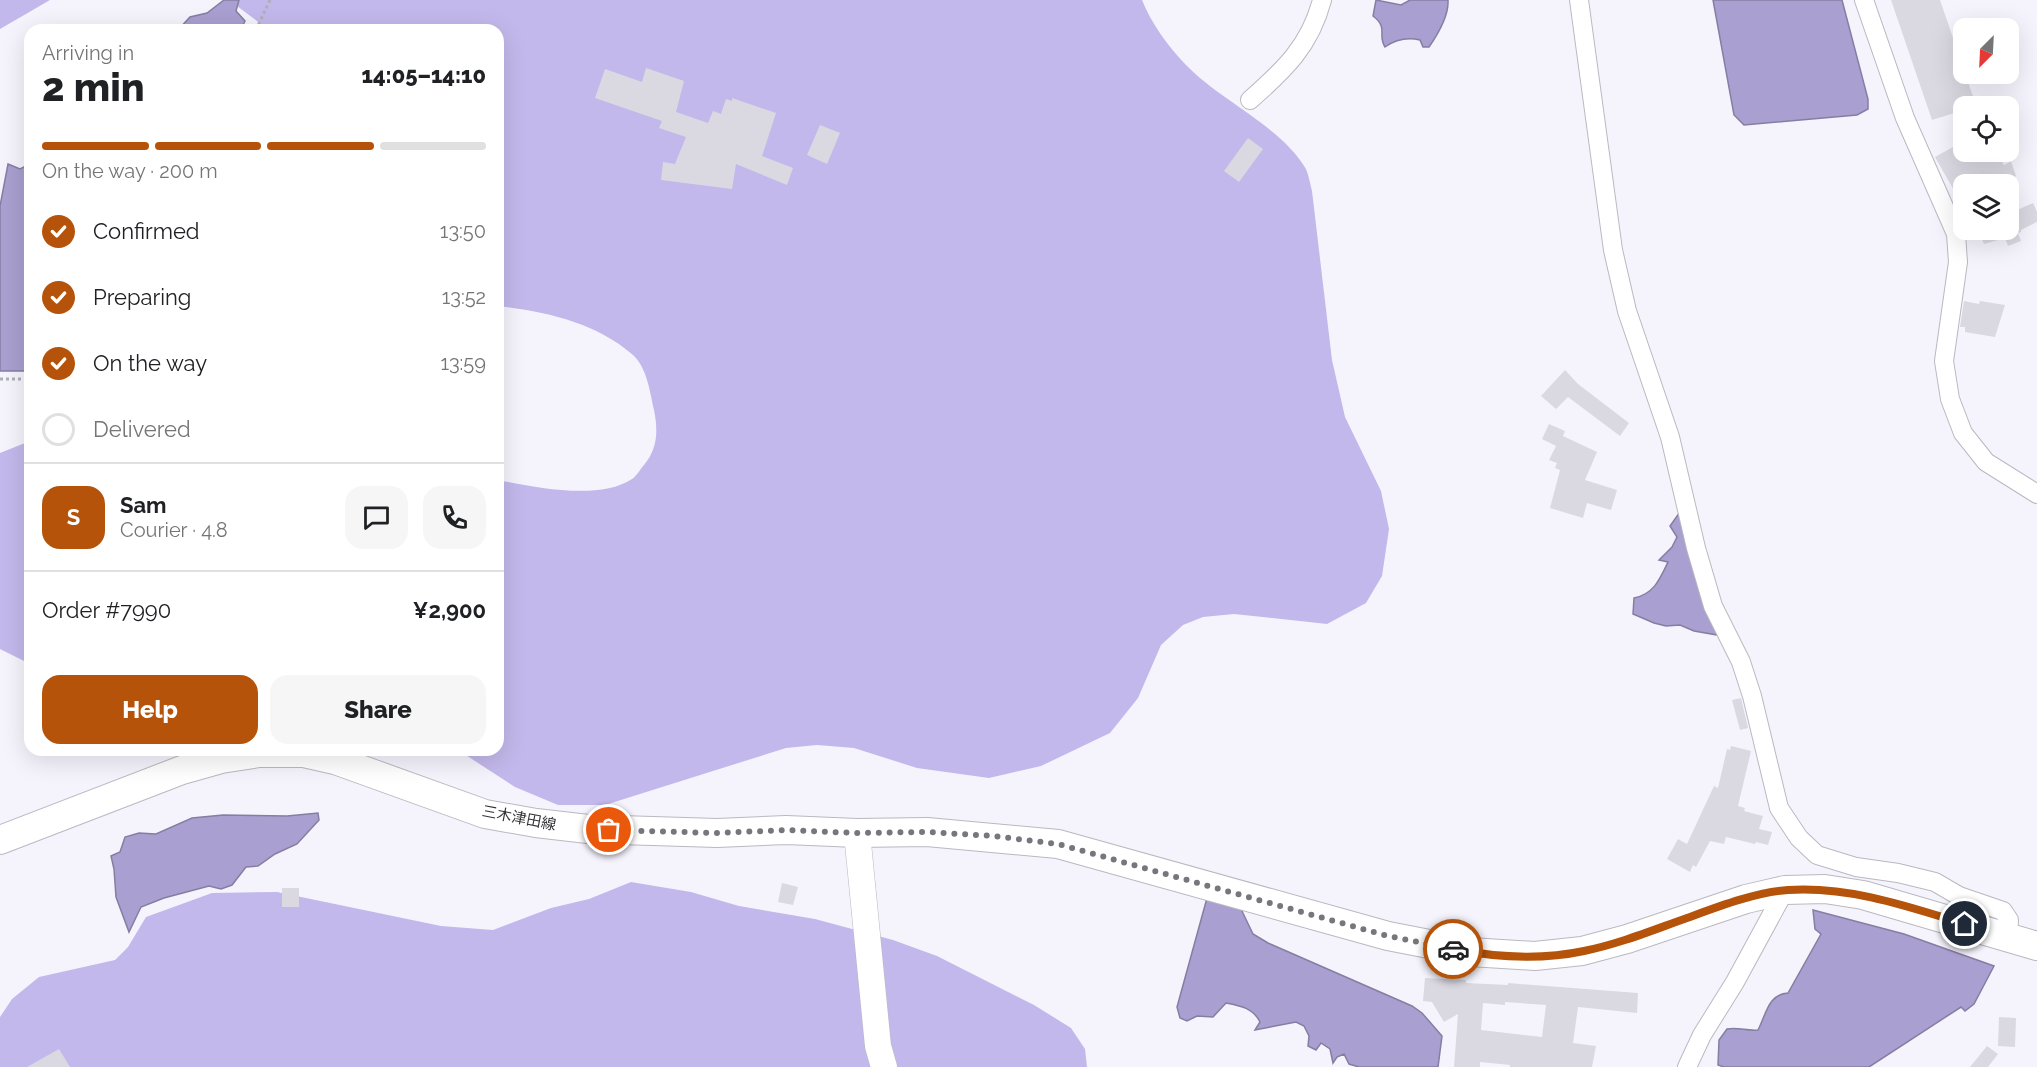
<!DOCTYPE html>
<meta charset="utf-8">
<style>
:root{--surface:#fff;--page:#f6f6f6;--text:#202124;--muted:#757577;--line:#e0e0e0;--accent:#b45309}
body{margin:0;font-family:Raleway,"Noto Sans JP",sans-serif;background:var(--page);color:var(--text);height:100vh;display:flex;flex-direction:column;font-size:22px;white-space:nowrap}
*{box-sizing:border-box;margin:0}
p{font-size:20px;color:var(--muted)}
.icon{flex:none;width:33px;height:33px;fill:none;stroke:currentColor;stroke-width:2;stroke-linecap:round;stroke-linejoin:round}
.map{position:relative;flex:1;overflow:hidden}
.sheet{position:absolute;left:24px;top:24px;width:480px;height:732px;display:flex;flex-direction:column;background:var(--surface);border-radius:18px;box-shadow:0 6px 24px #0002}
.sheet>*{flex:none}
.needle{width:39px;rotate:204deg}
.tools{position:absolute;left:1953px;top:18px;display:grid;gap:12px}
.tools a{display:grid;place-items:center;width:66px;height:66px;border-radius:12px;background:var(--surface);box-shadow:0 6px 24px #0002;font-size:30px}
.pin{position:absolute;display:grid;place-items:center;width:51px;height:51px;color:#fff;margin:-26px;border:3px solid #fff;border-radius:50%;box-shadow:0 2px 6px #0007}
.courier{position:absolute;display:grid;place-items:center;width:60px;height:60px;margin:-30px;border:4px solid #b45309;border-radius:50%;background:#fff;color:#222;box-shadow:0 2px 8px #0007}
.overview em{font-style:normal;font-weight:800}
.overview div{display:flex;flex-direction:column-reverse}
.overview{display:flex;align-items:center;justify-content:space-between;height:102px;padding:0 18px}
h1{font-size:39px;font-weight:800;line-height:45px}
.bar{display:grid;grid-template-columns:repeat(4,1fr);gap:9px 6px;align-content:center;height:72px;padding:0 18px}
.bar i{height:8px;border-radius:4px;background:var(--line)}
.bar .current{background:var(--accent)}
.bar p{grid-column:span 4}
.line{display:flex;align-items:center;gap:15px;padding:0 18px;border-top:2px solid var(--line)}
.line div{flex:1}
.round{display:grid;place-items:center;flex:none;width:63px;height:63px;border-radius:18px;background:var(--page)}
ol{padding:0 18px;list-style:none}
li{display:flex;align-items:center;gap:18px;height:66px}
li p{margin-inline-start:auto}
li .icon{padding:6px;border-radius:50%;background:var(--accent);color:#fff;stroke-width:4}
li:last-child{color:var(--muted)}
li i{width:33px;height:33px;border:3px solid var(--line);border-radius:50%}
.primary-button{display:flex;gap:12px;margin-top:auto;padding:12px 18px}
.primary-button a{flex:1;height:69px;border-radius:18px;background:var(--accent);color:#fff;font-size:24px;font-weight:800;line-height:69px;text-align:center}
.primary-button a+a{background:var(--page);color:var(--text)}
.map>svg:first-child{display:block}
</style>
<div class="map">
<svg width="2037" height="1067" viewBox="0 0 2037 1067">
<rect width="100%" height="100%" fill="#f5f4fd"/>
<path fill="#c3b8eb" d="M0,0H50L0,29Z
M229,0H1142C1151,23 1168,46 1185,64C1220,101 1280,125 1306,169C1309,176 1310,184 1312,191L1332,360L1345,417L1381,491L1389,529L1382,576L1366,603L1327,624L1234,614L1203,617L1183,625L1161,645L1138,698L1110,733L1041,766L989,778L917,768L854,748L817,745L786,748L605,805H558L515,787L458,750H498V480C534,487 599,501 632,479C637,476 640,469 644,465C658,448 658,430 654,410C650,392 647,368 633,355C595,322 546,312 498,306V30H269Z
M30,441V664L0,649V453Z
M631,882L691,892L739,906L815,919L893,940L937,956L1034,1005L1071,1028L1085,1049L1087,1067H0V1017L12,999L39,977L115,960L128,947L146,917L212,893L277,892L441,926L493,930L551,908L589,899Z"/>
<path fill="#a99fd0" stroke="#867ea2" stroke-width="1.5" d="M224,0H239L236,11L245,21L241,30H178L190,17L207,13Z
M1376,0L1401,5L1410,0H1448C1449,16 1438,34 1429,47H1423L1420,40C1407,37 1395,40 1385,47C1377,35 1389,28 1373,16Z
M1713,0H1842L1868,99V109L1857,115L1744,125L1734,115Z
M8,164L20,169L30,164V371H0V206Z
M1680,512L1717,635L1694,631L1680,625L1666,626L1654,623L1633,614L1634,598C1654,594 1660,579 1668,562L1659,560L1672,547L1677,537L1670,526Z
M318,813L319,820L297,844L275,854L258,866L246,867L232,885L221,889L209,886L164,898L141,907L129,932L116,897L114,869L111,856L120,852L125,837L139,833L156,834L192,818L223,815L287,816Z
M1207,898L1241,909L1253,934L1268,943L1412,1006L1422,1013L1442,1036L1438,1067H1359L1349,1064L1344,1054L1337,1057L1333,1063L1330,1049L1321,1043L1316,1050L1308,1046L1309,1036L1304,1026L1296,1022L1255,1030L1260,1022C1253,1008 1241,1006 1226,1003L1213,1017L1197,1016L1187,1021L1180,1018L1177,1007Z
M1813,910L1904,934L1994,966L1974,1004L1965,1011L1961,1007L1869,1067H1724L1718,1065L1719,1040L1727,1029C1738,1027 1747,1031 1758,1030C1766,1015 1768,994 1788,993L1821,934L1815,929Z"/>
<path fill="#dad9e2" fill-rule="evenodd" d="M1891,0H1940L1976,105L1964,106V110L1932,120Z
M646,68L684,81L676,112L708,123L713,111L721,114L726,99L732,101V98L776,113L762,156L793,168L787,185L736,164L732,189L661,180L663,162L675,164L686,137L659,128L662,121L595,98L605,69L642,82Z
M820,125L840,133L827,164L807,155Z
M1248,138L1263,149L1239,182L1224,171Z
M1964,141V152H1997L2004,165L2011,161L2016,176L2008,180L2010,184H1964V208L1935,157Z
M2033,203L2037,212V222L2021,230V232L2018,233L2021,241L2008,246L2005,238L1984,244L1978,230H2008V214Z
M1964,301L1979,304L1980,301L2005,305L1995,337L1965,332V327H1960Z
M1565,370L1578,384L1629,423L1620,436L1568,397L1556,409L1541,396Z
M1549,424L1565,431L1563,436L1597,452L1585,480L1617,490L1611,510L1587,503L1583,518L1550,508L1560,470L1555,468L1557,463L1549,460L1556,446L1542,439Z
M1741,698L1748,728L1740,730L1732,700Z
M1731,746L1751,751L1738,806L1745,808L1744,811L1763,816L1759,829L1772,832L1768,845L1756,842L1755,844L1726,837L1724,844L1710,841L1696,867L1693,865L1690,872L1667,859L1678,839L1687,844L1714,786L1718,788L1727,749L1730,750Z
M782,883L798,887L793,905L778,902Z
M282,888H299V907H282Z
M1425,978L1466,980V983L1508,985V983L1638,993L1637,1013L1578,1007L1573,1043L1596,1046L1592,1067H1510V1065L1480,1062V1067H1454L1458,1014L1444,1022L1432,1002L1423,1001ZM1505,1002L1546,1005L1542,1037L1481,1030L1483,1003L1505,1005Z
M1999,1017L2016,1018L2015,1047L1998,1046Z
M1987,1046L1998,1054L1988,1067H1970Z
M59,1049L70,1067H27Z"/>
<g fill="none" stroke-linecap="round" stroke-linejoin="round">
<g stroke="#bab8c1" stroke-width="20">
<path id="street" d="M1579,0L1613,250L1627,311L1670,437L1696,548L1713,606L1741,662L1752,696L1779,808L1799,838L1817,855L1856,867L1898,873L1935,882L1959,896L2003,911L2009,920L2008,937
M1864,0L1905,118L1956,234L1958,262L1944,361L1950,399L1963,433L1986,462L2037,494
M1250,100C1284,70 1310,46 1322,0
M1687,1067L1702,1035L1735,982L1785,890"/>
</g>
<g stroke="#bab8c1" stroke-width="27">
<path id="secondary" d="M857,833L878,1046L884,1067"/>
</g>
<g stroke="#bab8c1" stroke-width="30">
<path id="primary" d="M0,840L182,770L221,759L259,753H304L335,760L485,814L536,823L588,829L717,833L786,830L857,833L927,832L1058,844L1388,936L1470,952L1535,956L1582,951L1627,939L1746,899L1785,890L1825,889L1863,895L2037,946"/>
</g>
<path stroke="#b0afb6" stroke-width="3" stroke-dasharray="3 3" stroke-linecap="butt" d="M256,30L270,0
M0,379H30"/>
<use href="#street" stroke="#fff" stroke-width="18"/>
<use href="#secondary" stroke="#fff" stroke-width="26"/>
<use href="#primary" stroke="#fff" stroke-width="28"/>
</g>
<g fill="none" stroke-linecap="round" stroke-linejoin="round">
<path stroke="#77767c" stroke-width="6" stroke-dasharray="0 10.8" d="M609,830L717,833L786,830L856,833L927,832L993,836L1058,844L1388,936L1453,949"/>
<path stroke="#b45309" stroke-width="8" d="M1453,949C1494,957 1542,960 1584,951C1619,944 1653,930 1687,918C1717,907 1756,892 1788,890C1849,886 1907,906 1965,924"/>
</g>
<g text-anchor="middle" dominant-baseline="central" stroke-width="4.5" stroke-linejoin="round" paint-order="stroke">
<g font-size="15" fill="#333236" stroke="#fff">
<text transform="translate(519 818) rotate(11)">三木津田線</text>
</g>
</g>
</svg>
<div class="tools">
<a><svg class="needle" viewBox="-14 -14 28 28"><path d="M0-13l5 13h-10z" fill="#e53935"/><path d="M0 13l5-13h-10z" fill="#757577"/></svg></a>
<a><svg class="icon" aria-label="locate" viewBox="0 0 24 24"><circle cx="12" cy="12" r="6"/><path d="M12 2v4M12 18v4M2 12h4M18 12h4"/></svg></a>
<a><svg class="icon" aria-label="layers" viewBox="0 0 24 24"><path d="M12 4l9 5-9 5-9-5zM3 14l9 5 9-5"/></svg></a>
</div>
<div class="pin" style="left:609px;top:830px;background:#ea580c"><svg class="icon" aria-label="bag" viewBox="0 0 24 24"><path d="M5 8h14l-1 12H6zM9 8a3 3 0 0 1 6 0"/></svg></div>
<div class="pin" style="left:1965px;top:924px;background:#1f2937"><svg class="icon" aria-label="home" viewBox="0 0 24 24"><path d="M3 11l9-7 9 7M6 9v11h12V9"/></svg></div>
<div class="courier" style="left:1453px;top:949px"><svg class="icon" aria-label="car" viewBox="0 0 24 24"><path d="M5 17H2v-5l4-1 3-4h7l3 4 3 1v5h-3M9 17h6M6 11h13"/><circle cx="7" cy="17" r="2"/><circle cx="17" cy="17" r="2"/></svg></div>
<section class="sheet">
<div class="overview"><div><h1>2 min</h1><p>Arriving in</p></div><em>14:05–14:10</em></div>
<div class="bar"><i class="current"></i><i class="current"></i><i class="current"></i><i></i><p>On the way · 200 m</p></div>
<ol>
<li><svg class="icon" aria-label="check" viewBox="0 0 24 24"><path d="M5 12l5 5 9-10"/></svg>Confirmed<p>13:50</p></li>
<li><svg class="icon" aria-label="check" viewBox="0 0 24 24"><path d="M5 12l5 5 9-10"/></svg>Preparing<p>13:52</p></li>
<li><svg class="icon" aria-label="check" viewBox="0 0 24 24"><path d="M5 12l5 5 9-10"/></svg>On the way<p>13:59</p></li>
<li><i></i>Delivered</li>
</ol>
<div class="line" style="height:108px"><b class="round" style="background:var(--accent);color:#fff">S</b><div><b>Sam</b><p>Courier · 4.8</p></div><a class="round"><svg class="icon" aria-label="chat" viewBox="0 0 24 24"><path d="M4 5h16v11H9l-5 4z"/></svg></a><a class="round"><svg class="icon" aria-label="phone" viewBox="0 0 24 24"><path d="M5 4h4l2 5-3 2q2 4 5 5l2-3 5 2v4C11 20 4 13 5 4z"/></svg></a></div>
<div class="line" style="height:78px"><div>Order #7990</div><b>¥2,900</b></div>
<div class="primary-button"><a>Help</a><a>Share</a></div>
</section>
</div>
